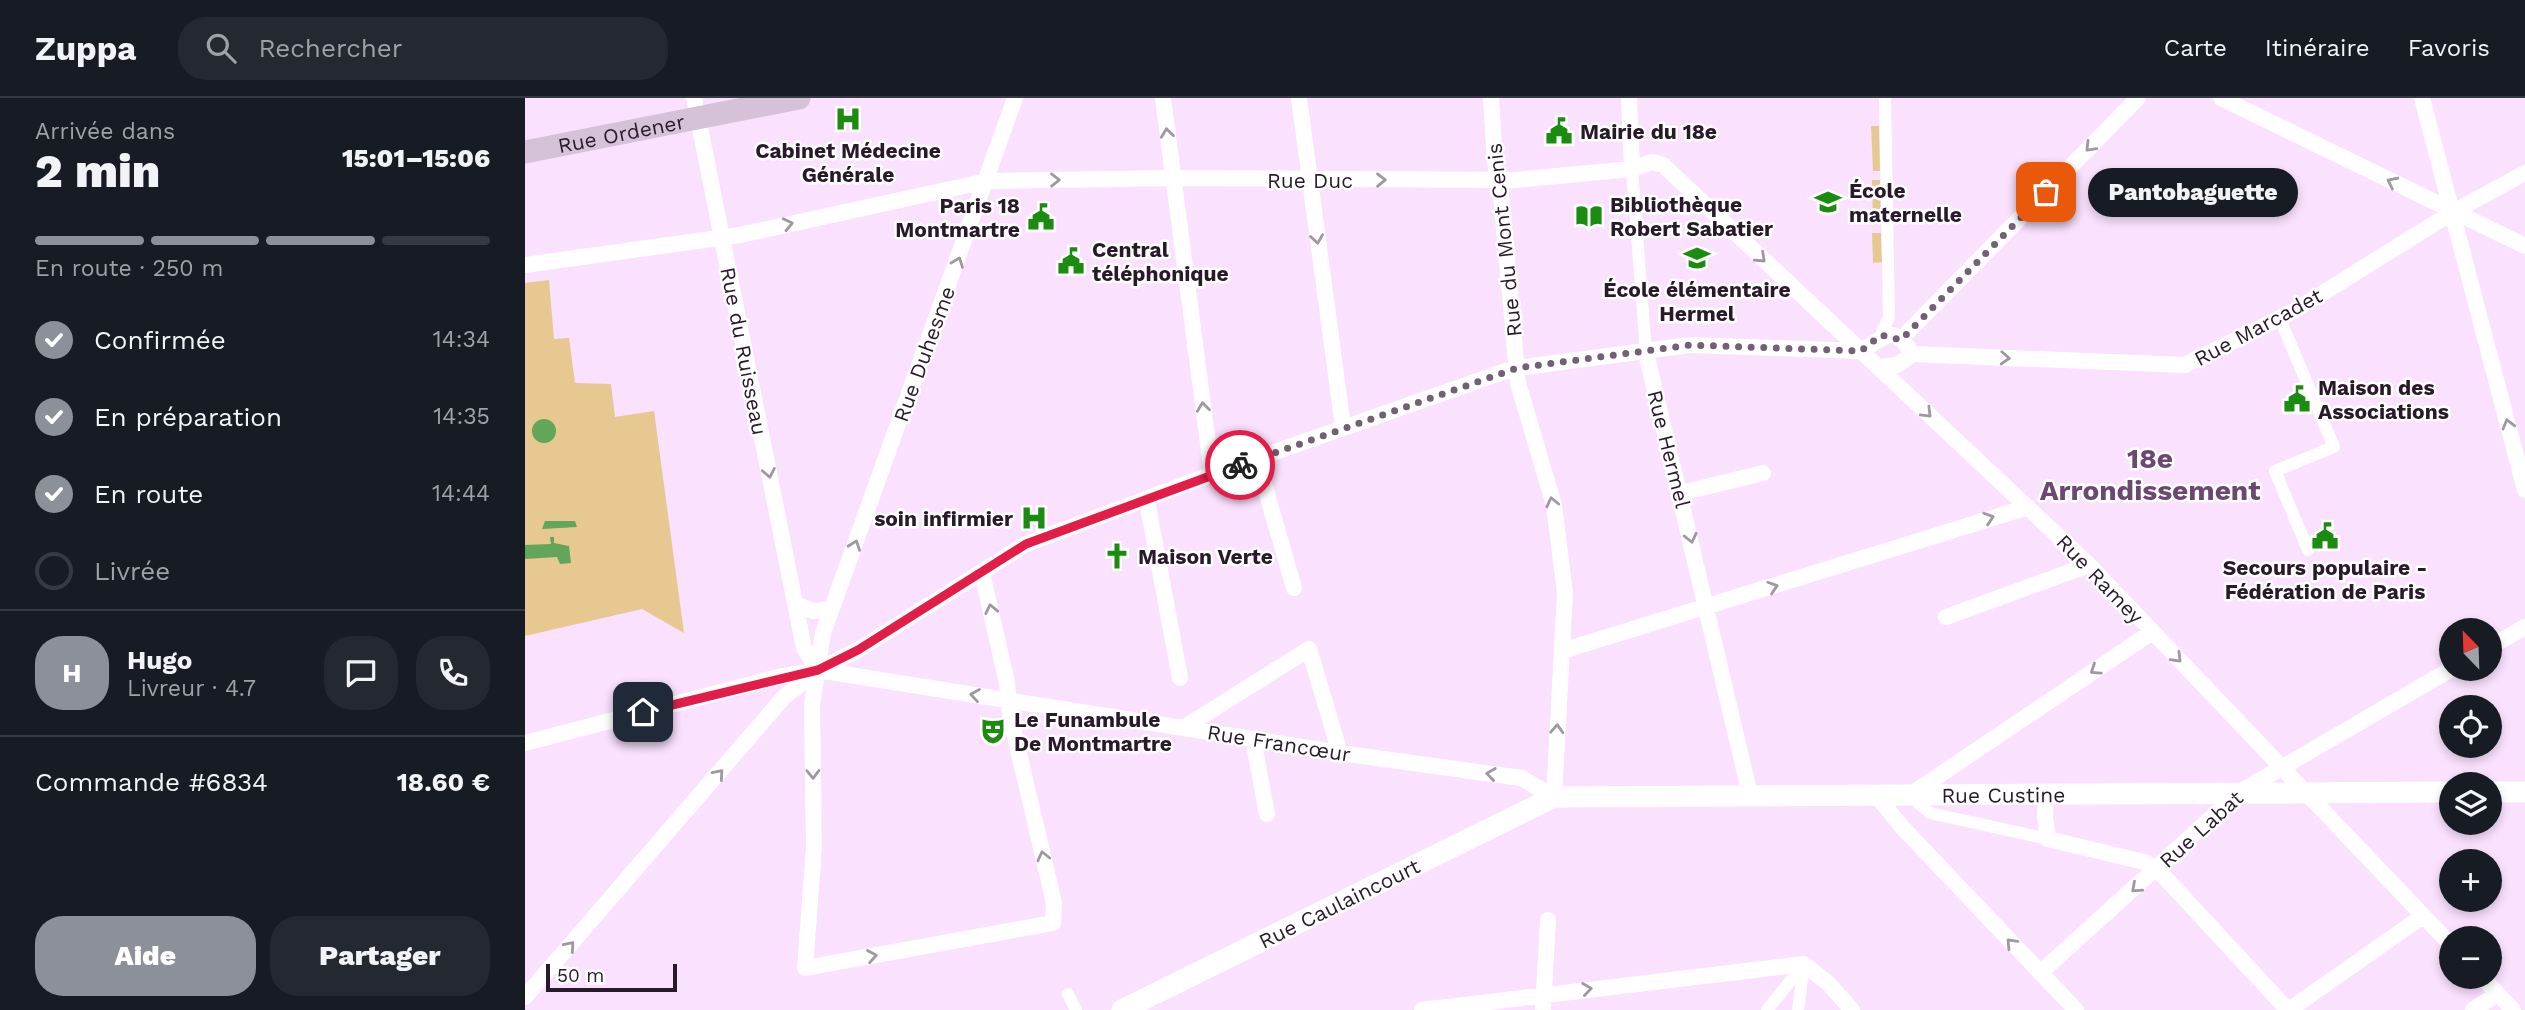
<!DOCTYPE html>
<html lang="fr">
<meta charset="utf-8">
<style>
:root{--surface:#171b24;--page:#242831;--text:#f1f3f6;--muted:#9ea1a6;--line:#363941;--accent:#8c9099}
body{margin:0;font-family:"Work Sans",sans-serif;background:var(--page);color:var(--text);height:100vh;display:flex;flex-direction:column;font-size:26px;white-space:nowrap}
*{box-sizing:border-box;margin:0}
p{font-size:23px;color:var(--muted)}
.icon{flex:none;width:38px;height:38px;fill:none;stroke:currentColor;stroke-width:2;stroke-linecap:round;stroke-linejoin:round}
.map{position:relative;flex:1;overflow:hidden}
.sheet{display:flex;flex-direction:column;background:var(--surface);width:525px}
.sheet>*{flex:none}
.needle{width:46px;rotate:337deg}
.fabs{position:absolute;left:1914px;top:520px;display:grid;gap:14px}
.fabs a{display:grid;place-items:center;width:63px;height:63px;border-radius:50%;background:var(--surface);box-shadow:0 4px 10px #0003;font-size:35px}
.scale{position:absolute;left:21px;bottom:18px;width:131px;box-sizing:border-box;padding-left:7px;border:4px solid #291a2b;border-top:0;font-size:19px;line-height:24px;white-space:nowrap;color:#291a2b;-webkit-text-stroke:5px #fff;paint-order:stroke}
.pin{position:absolute;display:grid;place-items:center;width:60px;height:60px;color:#fff;margin:-30px;border-radius:14px;box-shadow:0 4px 10px #0006}
.courier{position:absolute;display:grid;place-items:center;width:70px;height:70px;margin:-35px;border:5px solid #e11d48;border-radius:50%;background:#fff;color:#222;box-shadow:0 2px 9px #0007}
.bubble{position:absolute;height:49px;border-radius:24px;background:var(--surface);box-shadow:0 4px 10px #0003;font-size:23px;font-weight:800;line-height:49px;text-align:center}
.head em{font-style:normal;font-weight:800}
.head div{display:flex;flex-direction:column-reverse}
.head{display:flex;align-items:center;justify-content:space-between;height:119px;padding:0 35px}
h1{font-size:46px;font-weight:800;line-height:52px}
.bar{display:grid;grid-template-columns:repeat(4,1fr);gap:10px 7px;align-content:center;height:84px;padding:0 35px}
.bar i{height:9px;border-radius:5px;background:var(--line)}
.bar .selected{background:var(--accent)}
.bar p{grid-column:span 4}
.line{display:flex;align-items:center;gap:18px;padding:0 35px;border-top:2px solid var(--line)}
.line div{flex:1}
.round{display:grid;place-items:center;flex:none;width:74px;height:74px;border-radius:28px;background:var(--page)}
ol{padding:0 35px;list-style:none}
li{display:flex;align-items:center;gap:21px;height:77px}
li p{margin-inline-start:auto}
li .icon{padding:7px;border-radius:50%;background:var(--accent);color:#fff;stroke-width:4}
li:last-child{color:var(--muted)}
li i{width:38px;height:38px;border:4px solid var(--line);border-radius:50%}
.primary-button{display:flex;gap:14px;margin-top:auto;padding:14px 35px}
.primary-button a{flex:1;height:80px;border-radius:28px;background:var(--accent);color:#fff;font-size:28px;font-weight:800;line-height:80px;text-align:center}
.primary-button a+a{background:var(--page);color:var(--text)}
header{display:flex;align-items:center;gap:42px;box-sizing:border-box;height:98px;padding:0 35px;background:var(--surface);border-bottom:2px solid var(--line)}
header strong{font-size:33px}
nav{display:flex;gap:38px;margin-inline-start:auto;font-size:24px}
.search{width:490px;height:63px;background:var(--page);display:flex;align-items:center;gap:18px;box-sizing:border-box;padding:0 24px;border-radius:28px;color:var(--muted);font-size:26px}
main{display:flex;flex:1;min-height:0}
.map>svg:first-child{display:block}
</style>
<header>
<strong>Zuppa</strong>
<div class="search"><svg class="icon" aria-label="search" viewBox="0 0 24 24"><circle cx="10" cy="10" r="6"/><path d="M15 15l6 6"/></svg>Rechercher</div>
<nav><a>Carte</a><a>Itinéraire</a><a>Favoris</a></nav>
</header>
<main>
<section class="sheet">
<div class="head"><div><h1>2 min</h1><p>Arrivée dans</p></div><em>15:01–15:06</em></div>
<div class="bar"><i class="selected"></i><i class="selected"></i><i class="selected"></i><i></i><p>En route · 250 m</p></div>
<ol>
<li><svg class="icon" aria-label="check" viewBox="0 0 24 24"><path d="M5 12l5 5 9-10"/></svg>Confirmée<p>14:34</p></li>
<li><svg class="icon" aria-label="check" viewBox="0 0 24 24"><path d="M5 12l5 5 9-10"/></svg>En préparation<p>14:35</p></li>
<li><svg class="icon" aria-label="check" viewBox="0 0 24 24"><path d="M5 12l5 5 9-10"/></svg>En route<p>14:44</p></li>
<li><i></i>Livrée</li>
</ol>
<div class="line" style="height:126px"><b class="round" style="background:var(--accent);color:#fff">H</b><div><b>Hugo</b><p>Livreur · 4.7</p></div><a class="round"><svg class="icon" aria-label="chat" viewBox="0 0 24 24"><path d="M4 5h16v11H9l-5 4z"/></svg></a><a class="round"><svg class="icon" aria-label="phone" viewBox="0 0 24 24"><path d="M5 4h4l2 5-3 2q2 4 5 5l2-3 5 2v4C11 20 4 13 5 4z"/></svg></a></div>
<div class="line" style="height:91px"><div>Commande #6834</div><b>18.60 €</b></div>
<div class="primary-button"><a>Aide</a><a>Partager</a></div>
</section>
<div class="map">
<svg width="2000" height="912" viewBox="0 0 2000 912">
<rect width="100%" height="100%" fill="#fae1fe"/>
<path fill="#e7c890" d="M1346,28H1354L1355,73H1348Z
M1347,82H1355L1356,124L1348,125Z
M1347,135H1356L1357,164L1348,165Z
M24,182L29,241L44,240L50,285L86,286L90,319L129,313L159,535L117,511L0,538V185Z"/>
<path fill="#62a65b" d="M7 333a12 12 0 1 1 24 0a12 12 0 1 1-24 0Z
M20,423H50L52,429L17,431Z
M25,439H29V445L44,448L46,465L35,466L32,459L0,461V447L26,446Z"/>
<g fill="none" stroke-linecap="round" stroke-linejoin="round">
<path stroke="#fff" stroke-width="12" d="M1107,71L1121,255
M1755,221L1809,349L1750,373L1783,452
M1356,237L1364,219L1360,0
M1385,698L1405,715L1523,741
M543,896L551,912
M1242,912L1279,866
M1273,912L1279,867"/>
<path stroke="#fff" stroke-width="16" d="M169,0L279,550L293,572
M638,0L687,376
M774,0L818,329
M1104,0L1107,71
M1696,0L2000,148
M1897,0L2000,392
M0,167L215,137L462,83L648,80L990,82L1107,71L1127,64L1138,67L1564,467L1927,848
M1376,241L1613,0
M1121,255L1225,697
M1354,269L1372,267L1388,256L1660,267L1769,213L1928,114L2000,75
M732,361L769,490
M1156,395L1238,375
M622,403L655,580
M457,475L482,585L485,617L529,805L528,825L280,870L289,750L287,607L298,535L490,0
M270,506L288,513L306,511
M1421,519L1564,467
M1965,549L2000,529
M1037,553L1503,409
M660,629L784,551L815,655
M728,641L742,716
M0,645L253,579L293,572L333,552L501,446L687,376L975,275L992,270L1165,247L1336,253C1361,240 1365,223 1388,256
M1521,696L1520,718L1523,741L1619,764L1632,771L1763,912
M1351,697L1377,729L1551,912
M1385,697L1627,534
M1515,875L1715,694L1928,570
M1956,878L1988,912
M0,899L259,599L293,572L815,655L996,680L1029,699L1040,495L1029,407L993,285L976,97L970,64L966,0
M897,912L1279,866L1304,886L1327,912
M1018,912L1023,822
M1764,912L1898,818
M1948,912L1972,896"/>
<g stroke="#fff" stroke-width="21">
<path d="M1965,694H2000"/>
<path id="s1" d="M597,912L1029,699L1927,694"/>
</g>
<path stroke="#d5c2d8" stroke-width="23" id="s2" d="M0,54L274,0"/>
</g>
<defs><path id="oneway-chevron" d="M-2-3.5L2.5 0L-2 3.5" fill="none" stroke-width="1.6" stroke-linecap="round" stroke-linejoin="round" transform="scale(1.75)"/></defs>
<g stroke="#9f98a0">
<use href="#oneway-chevron" transform="translate(642 35) rotate(-97)"/>
<use href="#oneway-chevron" transform="translate(1565 49) rotate(134)"/>
<use href="#oneway-chevron" transform="translate(530 82) rotate(-1)"/>
<use href="#oneway-chevron" transform="translate(856 82) rotate(-1)"/>
<use href="#oneway-chevron" transform="translate(1867 84) rotate(-154)"/>
<use href="#oneway-chevron" transform="translate(263 126) rotate(-13)"/>
<use href="#oneway-chevron" transform="translate(792 141) rotate(82)"/>
<use href="#oneway-chevron" transform="translate(1236 160) rotate(43)"/>
<use href="#oneway-chevron" transform="translate(433 164) rotate(-69)"/>
<use href="#oneway-chevron" transform="translate(1480 260) rotate(3)"/>
<use href="#oneway-chevron" transform="translate(678 309) rotate(-97)"/>
<use href="#oneway-chevron" transform="translate(1402 315) rotate(45)"/>
<use href="#oneway-chevron" transform="translate(1983 326) rotate(-105)"/>
<use href="#oneway-chevron" transform="translate(244 375) rotate(79)"/>
<use href="#oneway-chevron" transform="translate(1027 404) rotate(-103)"/>
<use href="#oneway-chevron" transform="translate(1464 420) rotate(-18)"/>
<use href="#oneway-chevron" transform="translate(1166 440) rotate(77)"/>
<use href="#oneway-chevron" transform="translate(330 447) rotate(-70)"/>
<use href="#oneway-chevron" transform="translate(1248 489) rotate(-18)"/>
<use href="#oneway-chevron" transform="translate(466 511) rotate(-102)"/>
<use href="#oneway-chevron" transform="translate(1652 560) rotate(46)"/>
<use href="#oneway-chevron" transform="translate(1570 572) rotate(146)"/>
<use href="#oneway-chevron" transform="translate(450 597) rotate(-171)"/>
<use href="#oneway-chevron" transform="translate(1032 631) rotate(-87)"/>
<use href="#oneway-chevron" transform="translate(194 676) rotate(-49)"/>
<use href="#oneway-chevron" transform="translate(288 676) rotate(89)"/>
<use href="#oneway-chevron" transform="translate(966 676) rotate(-172)"/>
<use href="#oneway-chevron" transform="translate(518 758) rotate(-103)"/>
<use href="#oneway-chevron" transform="translate(1611 790) rotate(138)"/>
<use href="#oneway-chevron" transform="translate(1486 845) rotate(-133)"/>
<use href="#oneway-chevron" transform="translate(45 848) rotate(-49)"/>
<use href="#oneway-chevron" transform="translate(347 858) rotate(-10)"/>
<use href="#oneway-chevron" transform="translate(1062 891) rotate(-8)"/>
</g>
<g fill="none" stroke-linecap="round" stroke-linejoin="round">
<path stroke="#726075" stroke-width="7" stroke-dasharray="0 12.6" d="M715,367L992,270L1165,247L1336,253L1356,237L1376,242L1521,94"/>
<path stroke="#e11d48" stroke-width="9" d="M118,614L293,572L333,552L501,446L715,367"/>
</g>
<defs>
<g id="hospital-bare" transform="scale(2.1)"><path d="M-5-5h3v3.5h4V-5h3V5h-3V1.5h-4V5h-3Z" fill="#1c8c11" stroke="#fff" stroke-width="2.5" paint-order="stroke"/></g>
<g id="civic-bare" transform="scale(2.1)"><path d="M-.6-6.5H3V-4.5H.6V-3L4-1V1h2V6H-6V1h2V-1L-.6-3ZM-1.2 2.5V6h2.4V2.5Z" fill="#1c8c11" stroke="#fff" stroke-width="2.5" paint-order="stroke"/></g>
<g id="school-bare" transform="scale(2.1)"><path d="M0-5L7-2L0 1L-7-2ZM-4 1L0 2.5L4 1V4Q0 6-4 4Z" fill="#1c8c11" stroke="#fff" stroke-width="2.5" paint-order="stroke"/></g>
<g id="library-bare" transform="scale(2.1)"><path d="M-6-4Q-3-5.5-.7-3.5V5Q-3 3-6 4ZM6-4Q3-5.5 .7-3.5V5Q3 3 6 4Z" fill="#1c8c11" stroke="#fff" stroke-width="2.5" paint-order="stroke"/></g>
<g id="church-bare" transform="scale(2.1)"><path d="M-1.2-6h2.4v3.5h3.3v2.4h-3.3V6h-2.4V-.1h-3.3v-2.4h3.3Z" fill="#1c8c11" stroke="#fff" stroke-width="2.5" paint-order="stroke"/></g>
<g id="theatre-bare" transform="scale(2.1)"><path d="M-5-5.5Q0-4 5-5.5V0Q5 5 0 6Q-5 5-5 0ZM-3.3-2.5H-1v1.5H-3.3ZM1-2.5H3.3v1.5H1ZM-2.8 1Q0 5.5 2.8 1Z" fill="#1c8c11" stroke="#fff" stroke-width="2.5" paint-order="stroke"/></g>
</defs>
<g fill-rule="evenodd">
<use href="#hospital-bare" x="323" y="21"/>
<use href="#civic-bare" x="1034" y="33"/>
<use href="#school-bare" x="1303" y="104"/>
<use href="#library-bare" x="1064" y="118"/>
<use href="#civic-bare" x="516" y="119"/>
<use href="#school-bare" x="1172" y="160"/>
<use href="#civic-bare" x="546" y="163"/>
<use href="#civic-bare" x="1772" y="301"/>
<use href="#hospital-bare" x="509" y="420"/>
<use href="#civic-bare" x="1800" y="438"/>
<use href="#church-bare" x="592" y="458"/>
<use href="#theatre-bare" x="468" y="633"/>
</g>
<g text-anchor="middle" dominant-baseline="central" stroke-width="5" stroke-linejoin="round" paint-order="stroke">
<g font-size="21" font-weight="bold" fill="#291a2b" stroke="#fff" text-anchor="start">
<text x="1055" y="33">Mairie du 18e</text>
<text x="323" y="52" text-anchor="middle">Cabinet Médecine<tspan x="323" dy="24">Générale</tspan></text>
<text x="1324" y="92">École<tspan x="1324" dy="24">maternelle</tspan></text>
<text x="1085" y="106">Bibliothèque<tspan x="1085" dy="24">Robert Sabatier</tspan></text>
<text x="495" y="107" text-anchor="end">Paris 18<tspan x="495" dy="24">Montmartre</tspan></text>
<text x="567" y="151">Central<tspan x="567" dy="24">téléphonique</tspan></text>
<text x="1172" y="191" text-anchor="middle">École élémentaire<tspan x="1172" dy="24">Hermel</tspan></text>
<text x="1793" y="289">Maison des<tspan x="1793" dy="24">Associations</tspan></text>
<text x="488" y="420" text-anchor="end">soin infirmier</text>
<text x="613" y="458">Maison Verte</text>
<text x="1800" y="469" text-anchor="middle">Secours populaire -<tspan x="1800" dy="24">Fédération de Paris</tspan></text>
<text x="489" y="621">Le Funambule<tspan x="489" dy="24">De Montmartre</tspan></text>
</g>
<g font-size="21" fill="#291a2b" stroke="#fff">
<text stroke="none"><textPath href="#s2" startOffset="98">Rue Ordener</textPath></text>
<text x="785" y="82">Rue Duc</text>
<text transform="translate(979 142) rotate(-96)">Rue du Mont Cenis</text>
<text transform="translate(1733 229) rotate(-28)">Rue Marcadet</text>
<text transform="translate(219 253) rotate(79)">Rue du Ruisseau</text>
<text transform="translate(399 256) rotate(-70)">Rue Duhesme</text>
<text transform="translate(1144 351) rotate(76)">Rue Hermel</text>
<text transform="translate(1575 481) rotate(46)">Rue Ramey</text>
<text transform="translate(754 645) rotate(9)">Rue Francœur</text>
<text stroke="none"><textPath href="#s1" startOffset="931">Rue Custine</textPath></text>
<text transform="translate(1676 731) rotate(-42)">Rue Labat</text>
<text stroke="none"><textPath href="#s1" startOffset="242">Rue Caulaincourt</textPath></text>
</g>
<g font-size="28" font-weight="bold" fill="#6b4871" stroke="#fff">
<text x="1625" y="360">18e<tspan x="1625" dy="32">Arrondissement</tspan></text>
</g>
</g>
</svg>
<div class="fabs">
<a><svg class="needle" viewBox="-14 -14 28 28"><path d="M0-13l5 13h-10z" fill="#e53935"/><path d="M0 13l5-13h-10z" fill="#9ea1a6"/></svg></a>
<a><svg class="icon" aria-label="locate" viewBox="0 0 24 24"><circle cx="12" cy="12" r="6"/><path d="M12 2v4M12 18v4M2 12h4M18 12h4"/></svg></a>
<a><svg class="icon" aria-label="layers" viewBox="0 0 24 24"><path d="M12 4l9 5-9 5-9-5zM3 14l9 5 9-5"/></svg></a>
<a>+</a>
<a>−</a>
</div>
<div class="scale">50 m</div>
<div class="pin" style="left:1521px;top:94px;background:#ea580c"><svg class="icon" aria-label="bag" viewBox="0 0 24 24"><path d="M5 8h14l-1 12H6zM9 8a3 3 0 0 1 6 0"/></svg></div>
<div class="pin" style="left:118px;top:614px;background:#1f2937"><svg class="icon" aria-label="home" viewBox="0 0 24 24"><path d="M3 11l9-7 9 7M6 9v11h12V9"/></svg></div>
<div class="courier" style="left:715px;top:367px"><svg class="icon" aria-label="bike" viewBox="0 0 24 24"><circle cx="6" cy="16" r="4"/><circle cx="18" cy="16" r="4"/><path d="M6 16l4-8h5l3 8M10 8l3 8H6M13 5h3"/></svg></div>
<div class="bubble" style="left:1563px;top:70px;width:210px">Pantobaguette</div>
</div>
</main>
